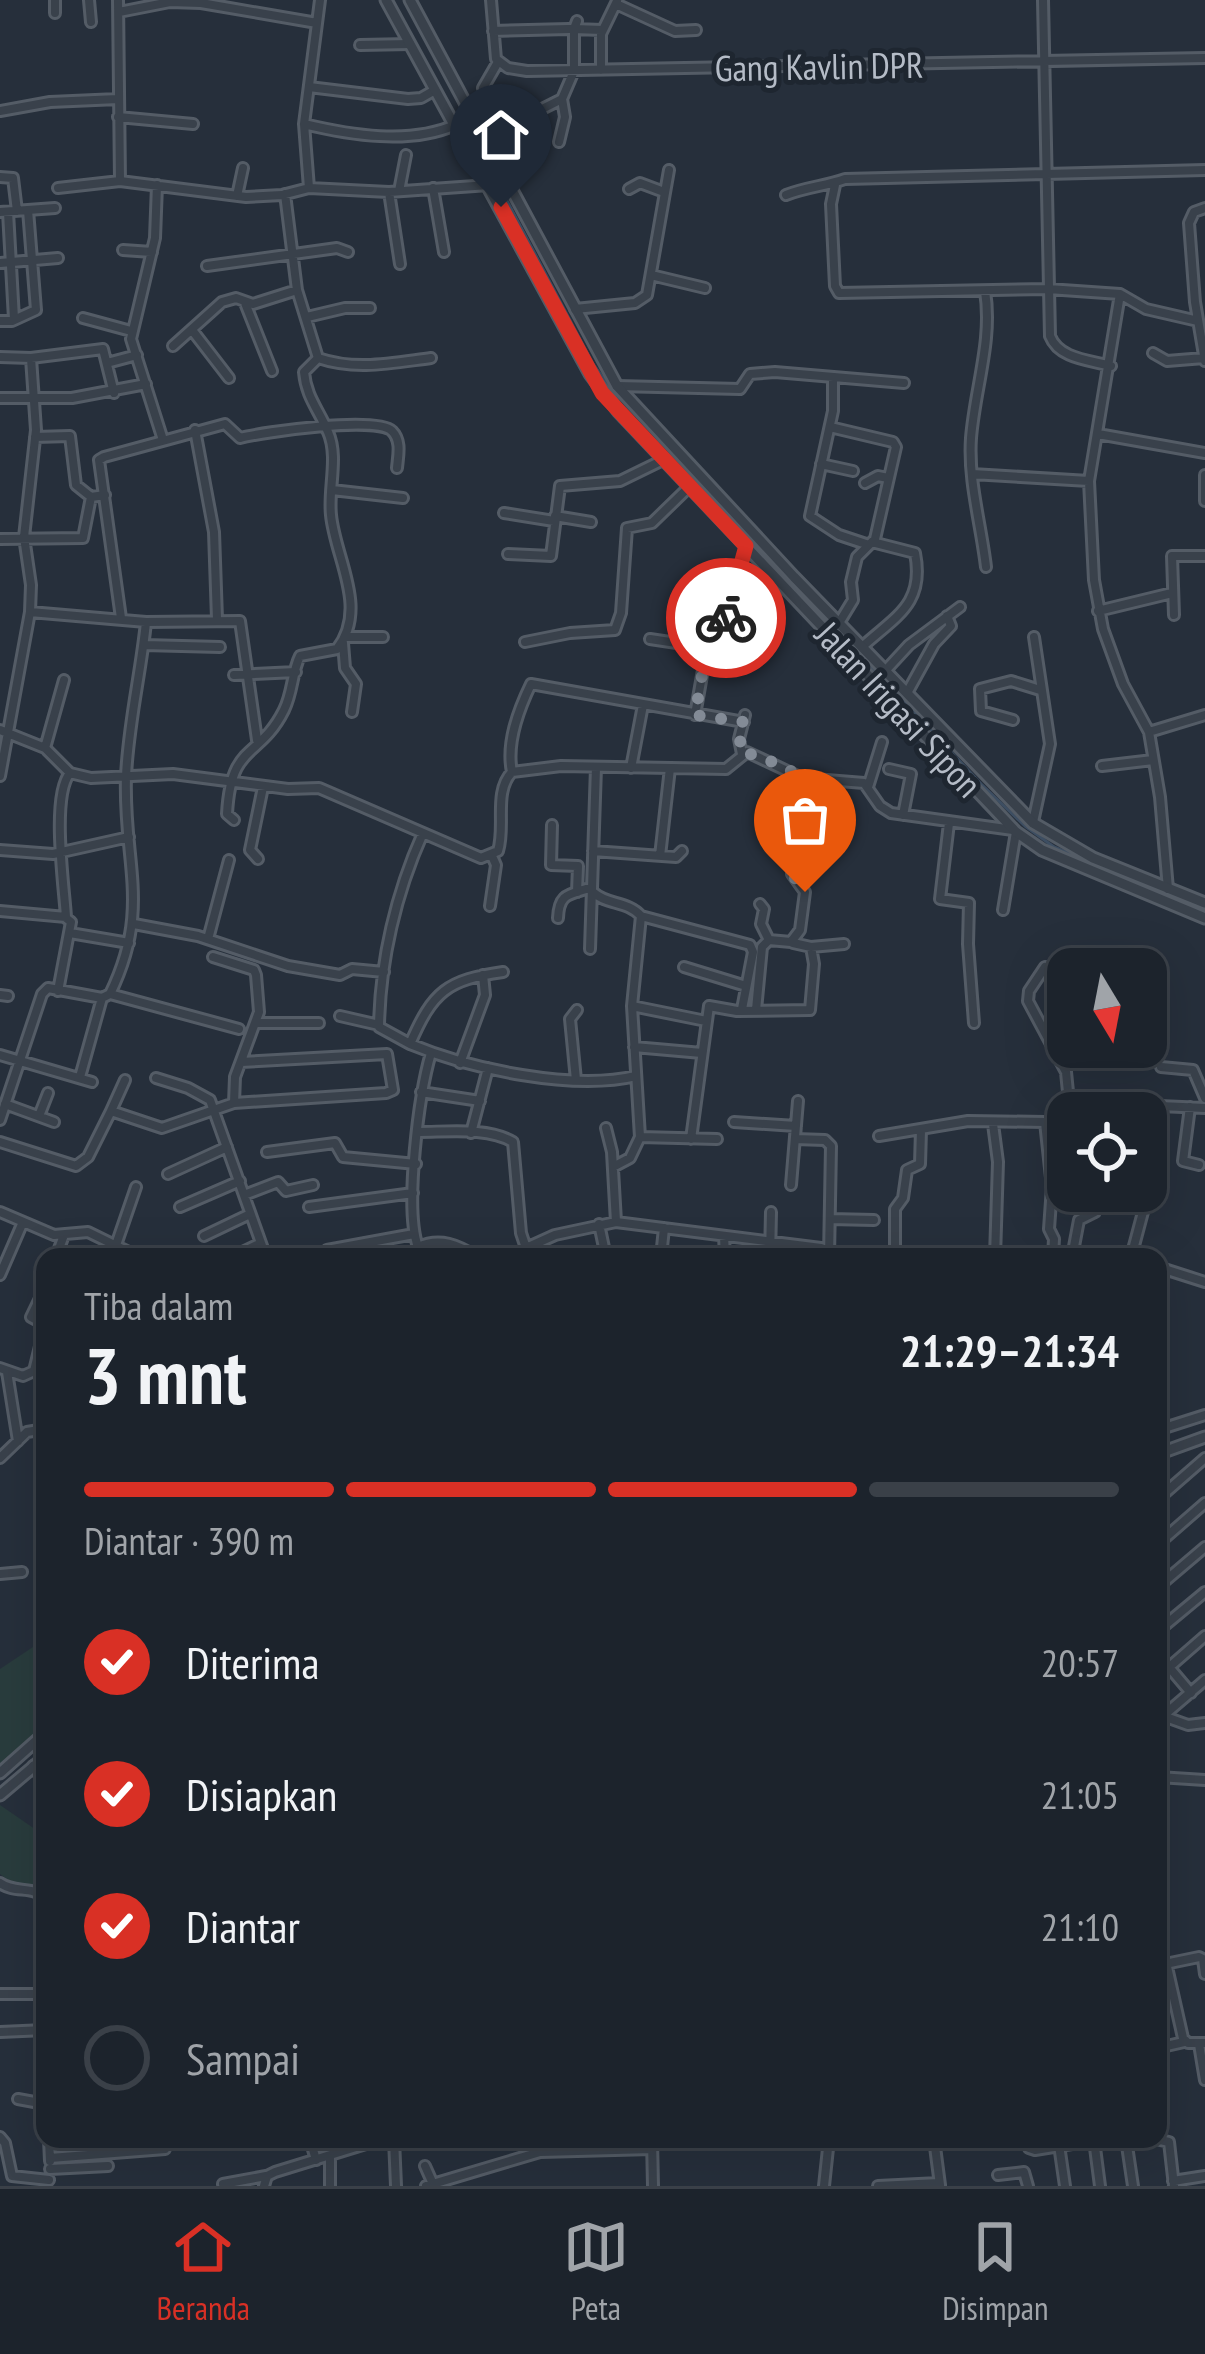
<!DOCTYPE html>
<html lang="id">
<meta charset="utf-8">
<style>
:root{--surface:#1c232c;--page:#252b34;--text:#f1f3f6;--muted:#a0a4a9;--line:#3a4048;--accent:#d93025}
body{margin:0;font-family:"PT Sans Narrow",sans-serif;background:var(--page);color:var(--text);height:100vh;display:flex;flex-direction:column;font-size:45px;white-space:nowrap}
*{box-sizing:border-box;margin:0}
p{font-size:39px;color:var(--muted)}
.icon{flex:none;width:66px;height:66px;fill:none;stroke:currentColor;stroke-width:2;stroke-linecap:round;stroke-linejoin:round}
.map{position:relative;flex:1;overflow:hidden}
.sheet{position:absolute;left:36px;top:1248px;width:1131px;height:900px;display:flex;flex-direction:column;background:var(--surface);border-radius:24px;box-shadow:0 12px 48px #0002,0 0 0 3px var(--line)}
.sheet>*{flex:none}
.needle{width:78px;rotate:170deg}
.fabs{position:absolute;left:1047px;top:948px;display:grid;gap:24px}
.fabs a{display:grid;place-items:center;width:120px;height:120px;border-radius:24px;background:var(--surface);box-shadow:0 12px 48px #0002,0 0 0 3px var(--line);font-size:60px}
.pin{position:absolute;display:grid;place-items:center;width:102px;height:102px;color:#fff;margin:-123px -51px;border-radius:50% 50% 50% 0;rotate:-45deg;box-shadow:0 0 12px #0007}
.pin .icon{rotate:45deg}
.courier{position:absolute;display:grid;place-items:center;width:120px;height:120px;margin:-60px;border:9px solid #d93025;border-radius:50%;background:#fff;color:#222;box-shadow:0 3px 15px #0007}
.overview em{font-style:normal;font-weight:800}
.overview div{display:flex;flex-direction:column-reverse}
.overview{display:flex;align-items:center;justify-content:space-between;height:204px;padding:0 48px}
h1{font-size:78px;font-weight:800;line-height:90px}
.bar{display:grid;grid-template-columns:repeat(4,1fr);gap:18px 12px;align-content:center;height:144px;padding:0 48px}
.bar i{height:15px;border-radius:9px;background:var(--line)}
.bar .active{background:var(--accent)}
.bar p{grid-column:span 4}
ol{padding:0 48px;list-style:none}
li{display:flex;align-items:center;gap:36px;height:132px}
li p{margin-inline-start:auto}
li .icon{padding:12px;border-radius:50%;background:var(--accent);color:#fff;stroke-width:4}
li:last-child{color:var(--muted)}
li i{width:66px;height:66px;border:6px solid var(--line);border-radius:50%}
.dock{display:flex;justify-content:space-around;align-items:center;height:168px;border-top:3px solid var(--line);background:var(--surface);font-size:33px;color:var(--muted)}
.dock a{display:grid;justify-items:center;gap:6px}
.dock .active{color:var(--accent)}
.map>svg:first-child{display:block}
</style>
<div class="map">
<svg width="1205" height="2186" viewBox="0 0 1205 2186">
<rect width="100%" height="100%" fill="#262f3b"/>
<path fill="#293c3d" d="M45,1639V1724L0,1764V1669Z
M0,1805L45,1836V1872L34,1885L16,1886L0,1874Z"/>
<g fill="none" stroke-linecap="round" stroke-linejoin="round">
<path stroke="#3d4e62" stroke-width="3" d="M506,199L593,364L611,389L981,784L1025,826L1054,847L1205,911"/>
<g stroke="#545c66" stroke-width="14">
<path id="minor" d="M55,0V13
M89,0L91,22
M118,0L120,181
M491,0L496,59L508,68L527,71L1205,58
M1043,0L1050,336C1059,359 1089,360 1111,366
M616,4L675,31L696,30
M119,12L170,2L201,3L317,23
M493,31L569,29H574L577,21
M360,45L410,44
M601,70V34L617,1
M309,87L408,99L421,98L435,90
M483,88L498,62
M0,111L50,102L118,99
M514,111L530,115L562,99L574,71V29L602,30
M118,117L193,124
M304,124C350,135 410,145 455,125
M559,142L565,117L562,99
M0,177L13,178L17,211
M157,185L155,238L131,339L163,440
M835,185L831,204L835,286L839,293L1048,289L1120,294L1146,309L1198,321
M58,188L120,181L246,197L282,195L309,188L389,192L489,185
M309,188L304,124L320,0
M433,188L444,252
M629,189L640,183L664,192
M399,191L406,155
M389,192L400,264
M786,195C806,187 826,186 845,179L1205,170
M237,196L243,168
M1205,208L1194,212L1189,223L1195,302L1205,361
M0,212L55,208
M8,212L14,319
M123,250L152,252
M0,263L58,258
M207,266L337,248L348,252
M651,275L705,288
M985,291C993,340 975,388 971,438C968,481 981,524 986,567
M1120,294L1089,481L1094,580L1103,629L1123,684L1149,732L1160,797L1168,889
M245,303L272,371
M575,309L635,303L647,295L669,170
M307,317L345,308H370
M83,318L131,331
M0,321H12L36,310L28,210
M192,330L229,378
M173,346L222,302L236,298L253,304L297,290
M1153,353L1167,361L1204,358
M0,357L31,358L103,349L114,393
M318,358C356,371 392,363 431,358
M107,363L137,355
M833,377V411L810,516L839,535L866,544
M617,386L740,389L750,374L775,372L904,383
M0,398H72L146,384
M830,427L893,442L896,447L875,539L857,557L851,582L853,600L839,623
M195,430L214,532L217,619
M1098,434L1205,453
M35,437L70,436L76,485L91,497
M821,464L853,471
M972,474L1089,481
M1205,475V501
M865,483L878,476L888,478
M332,490L403,498
M504,513L554,521
M555,516L591,522
M0,539L83,538L91,497L105,495
M508,554L551,556L560,486L620,481L663,460
M1098,611L1172,593
M30,612L146,622L240,621L257,740
M1174,615L1172,556H1205
M121,618L99,460L104,457L225,424L240,438C264,432 376,416 392,431C402,441 398,456 397,468
M346,637H383
M650,639L710,648
M525,642L570,633L615,630L621,613L627,528L652,523L689,487
M343,643L345,668L356,684L352,712
M144,645L220,647
M862,647C896,616 925,604 915,553L872,542
M885,671L909,645L960,607
M234,675L296,672
M907,693L934,644L951,626L947,616
M695,715L706,653L718,638L729,610L746,546
M1013,720L981,711L980,689L1011,681L1040,690
M0,730L45,748L70,773L91,778L173,774L288,789L319,788L481,858L498,851C506,826 493,792 512,772L561,766L726,769L747,752L802,778L864,783L880,806L891,813L1013,830
M1149,732L1205,715
M45,748L64,680
M742,754L739,739L745,715
M1102,766L1153,760
M631,768L643,705
M889,769L911,774L903,815
M512,772C506,743 518,711 531,684L744,722
M0,776L30,612L31,585L24,537L36,430L31,358
M868,787L882,742
M234,820L227,814C231,741 259,760 284,710C293,692 292,672 300,656L337,649C369,608 335,558 331,515C328,488 339,457 328,432C319,410 306,397 304,372L318,358L297,290L285,194
M1033,822L1050,744L1034,637
M949,823L940,899L969,903L968,944L974,1023
M552,825L551,865L578,866L577,892
M423,833C396,893 380,961 379,1027L410,1044C433,991 447,980 503,972
M0,850L53,854L129,837
M593,851L676,857L682,851
M660,856L670,768
M258,859L250,850L263,787
M594,893C607,905 628,901 641,916L750,945L753,952L742,1009
M760,904L764,909L761,924L769,940
M490,906L496,865L492,856
M1003,910L1016,832
M0,911L66,917C64,885 51,796 70,773
M558,918C559,892 570,895 592,887
M134,924L198,936L288,966L340,975L352,969L384,972
M70,933L129,943
M208,939L229,860
M769,940L791,942L800,930L805,892L792,874L817,781
M793,943L811,947L844,944
M590,949L596,767
M213,957L254,970L256,975L259,1012L235,1077L234,1103
M684,967L746,986
M1045,967L1029,991L1028,1001L1066,1072L1069,1102L1062,1104L1060,1119L1045,1122L1052,1187L1049,1229L1054,1239L1053,1257
M1125,969L1126,967
M58,991L71,922L66,918
M110,994L239,1029
M0,995L8,996
M632,1006L706,1021
M756,1010L762,947L769,940
M340,1016L379,1025
M256,1023H319
M410,1044C470,1069 573,1091 636,1076
M634,1047L702,1053
M0,1055L92,1082
M460,1063L485,995L483,975
M1161,1067L1193,1070L1205,1098
M80,1077L102,998
M156,1078L188,1088L210,1100L266,1257
M576,1080L570,1019L577,1010
M421,1092L480,1101
M1069,1102L1205,1108
M5,1104L54,1122
M1190,1107L1183,1161L1199,1165
M111,1111L125,1080
M39,1116L48,1093
M0,1120L42,994L48,988L102,998L110,994C152,908 123,863 126,777C128,725 141,673 146,622
M734,1122L796,1126
M993,1124L998,1162L995,1257
M606,1128L612,1152L616,1222
M419,1132C448,1132 488,1127 513,1142L521,1233L529,1257
M471,1133L488,1068
M879,1136L968,1121L1045,1122
M640,1137L717,1139
M691,1139L709,1006L737,1011L810,1010L814,964L811,947
M795,1139L825,1140L831,1146L829,1257
M0,1142L76,1166L88,1157L111,1111L162,1128L234,1103L386,1093L393,1090L387,1054L241,1062
M267,1152L335,1143L343,1157L416,1164
M613,1167L630,1158L640,1137L632,1006L641,916
M168,1174L227,1147
M791,1185L798,1101
M244,1195L278,1182L286,1191L313,1185
M180,1207L240,1181
M309,1207L413,1193
M0,1212L54,1235L88,1232L139,1257
M830,1219L874,1220
M599,1224L606,1257
M204,1236L250,1214
M724,1236L725,1257
M116,1245L136,1187
M418,1247C404,1208 419,1094 431,1053
M327,1250L414,1234
M56,1257L64,1235
M232,1257L261,1243
M417,1257L418,1247C440,1237 458,1245 477,1257
M506,1257L555,1235L616,1222L821,1248L842,1257
M661,1257L664,1228
M770,1257L771,1212
M895,1257V1209L903,1198L907,1170L920,1164L921,1130
M1072,1257L1079,1220L1095,1212
M1100,1257H1121
M1131,1257L1151,1182
M1158,1267L1205,1282
M0,1275L23,1222
M0,1368L23,1376L34,1371L44,1330L42,1323L31,1317L45,1288
M7,1372L18,1441
M1158,1430L1205,1415
M0,1458L27,1432L45,1429
M1158,1499L1205,1458
M1158,1544L1205,1503
M0,1574L22,1572
M1158,1587L1205,1547
M1158,1631L1205,1592
M1169,1667L1191,1693
M1158,1677L1205,1636
M1158,1697L1163,1716
M1163,1716L1205,1680
M1163,1716L1188,1725L1205,1723
M33,1766L45,1783
M1158,1777L1205,1780
M0,1883C15,1894 32,1885 45,1898
M1158,1963L1167,1967L1183,2038L1188,2043H1205
M1165,1964L1199,1957L1203,1959L1205,1974
M0,1994H45
M0,2032L45,2030
M1199,2044L1205,2080
M1158,2076L1162,2047L1184,2042
M18,2099L45,2104
M0,2137L5,2143L12,2176L49,2180
M49,2139L50,2161
M310,2139L316,2160
M394,2139L396,2186
M652,2139L653,2186
M934,2139L940,2185
M1028,2139L1029,2148L1035,2150L1103,2139
M1126,2139L1133,2186
M1156,2139L1169,2142L1174,2186
M1094,2140L1100,2186
M1059,2145L1065,2186
M585,2151L586,2139
M50,2158L165,2149
M330,2158V2186
M425,2166L433,2184
M50,2169L108,2166
M998,2175L1024,2172L1028,2186
M1173,2181L1205,2176
M223,2184L266,2176
M264,2186L267,2176L275,2172L382,2139
M426,2186L540,2152L652,2149
M824,2186L829,2139
M878,2186L939,2183"/>
</g>
<g stroke="#545c66" stroke-width="15">
<path id="tertiary" d="M386,0L590,374L618,411L1016,832L1042,850L1205,918
M410,0L617,386L794,577L1033,823L1093,858L1205,903
M1158,1454L1205,1437
M0,1773L45,1733
M0,1795L45,1757"/>
</g>
<use href="#minor" stroke="#39414b" stroke-width="8"/>
<use href="#tertiary" stroke="#39414b" stroke-width="9"/>
</g>
<g fill="none" stroke-linecap="round" stroke-linejoin="round">
<path stroke="#838b96" stroke-width="12" stroke-dasharray="0 21.6" d="M726,618L706,653L695,715L744,722L740,740L742,754C761,751 793,776 817,781L792,874L805,892"/>
<path stroke="#d93025" stroke-width="15" d="M501,207L602,393L746,546L726,618"/>
</g>
<g text-anchor="middle" dominant-baseline="central" stroke-width="10" stroke-linejoin="round" paint-order="stroke">
<g font-size="36" fill="#b5bcc7" stroke="#1e2630">
<text transform="translate(819 66) rotate(-1)">Gang Kavlin DPR</text>
<text transform="translate(899 709) rotate(47)">Jalan Irigasi Sipon</text>
</g>
</g>
</svg>
<div class="fabs">
<a><svg class="needle" viewBox="-14 -14 28 28"><path d="M0-13l5 13h-10z" fill="#e53935"/><path d="M0 13l5-13h-10z" fill="#a0a4a9"/></svg></a>
<a><svg class="icon" aria-label="locate" viewBox="0 0 24 24"><circle cx="12" cy="12" r="6"/><path d="M12 2v4M12 18v4M2 12h4M18 12h4"/></svg></a>
</div>
<div class="pin" style="left:805px;top:892px;background:#ea580c"><svg class="icon" aria-label="bag" viewBox="0 0 24 24"><path d="M5 8h14l-1 12H6zM9 8a3 3 0 0 1 6 0"/></svg></div>
<div class="pin" style="left:501px;top:207px;background:#1f2937"><svg class="icon" aria-label="home" viewBox="0 0 24 24"><path d="M3 11l9-7 9 7M6 9v11h12V9"/></svg></div>
<div class="courier" style="left:726px;top:618px"><svg class="icon" aria-label="bike" viewBox="0 0 24 24"><circle cx="6" cy="16" r="4"/><circle cx="18" cy="16" r="4"/><path d="M6 16l4-8h5l3 8M10 8l3 8H6M13 5h3"/></svg></div>
<section class="sheet">
<div class="overview"><div><h1>3 mnt</h1><p>Tiba dalam</p></div><em>21:29–21:34</em></div>
<div class="bar"><i class="active"></i><i class="active"></i><i class="active"></i><i></i><p>Diantar · 390 m</p></div>
<ol>
<li><svg class="icon" aria-label="check" viewBox="0 0 24 24"><path d="M5 12l5 5 9-10"/></svg>Diterima<p>20:57</p></li>
<li><svg class="icon" aria-label="check" viewBox="0 0 24 24"><path d="M5 12l5 5 9-10"/></svg>Disiapkan<p>21:05</p></li>
<li><svg class="icon" aria-label="check" viewBox="0 0 24 24"><path d="M5 12l5 5 9-10"/></svg>Diantar<p>21:10</p></li>
<li><i></i>Sampai</li>
</ol>
</section>
</div>
<nav class="dock">
<a class="active"><svg class="icon" aria-label="home" viewBox="0 0 24 24"><path d="M3 11l9-7 9 7M6 9v11h12V9"/></svg>Beranda</a>
<a><svg class="icon" aria-label="map" viewBox="0 0 24 24"><path d="M3 6l6-2 6 2 6-2v14l-6 2-6-2-6 2zM9 4v14M15 6v14"/></svg>Peta</a>
<a><svg class="icon" aria-label="saved" viewBox="0 0 24 24"><path d="M7 4h10v16l-5-4-5 4z"/></svg>Disimpan</a>
</nav>
